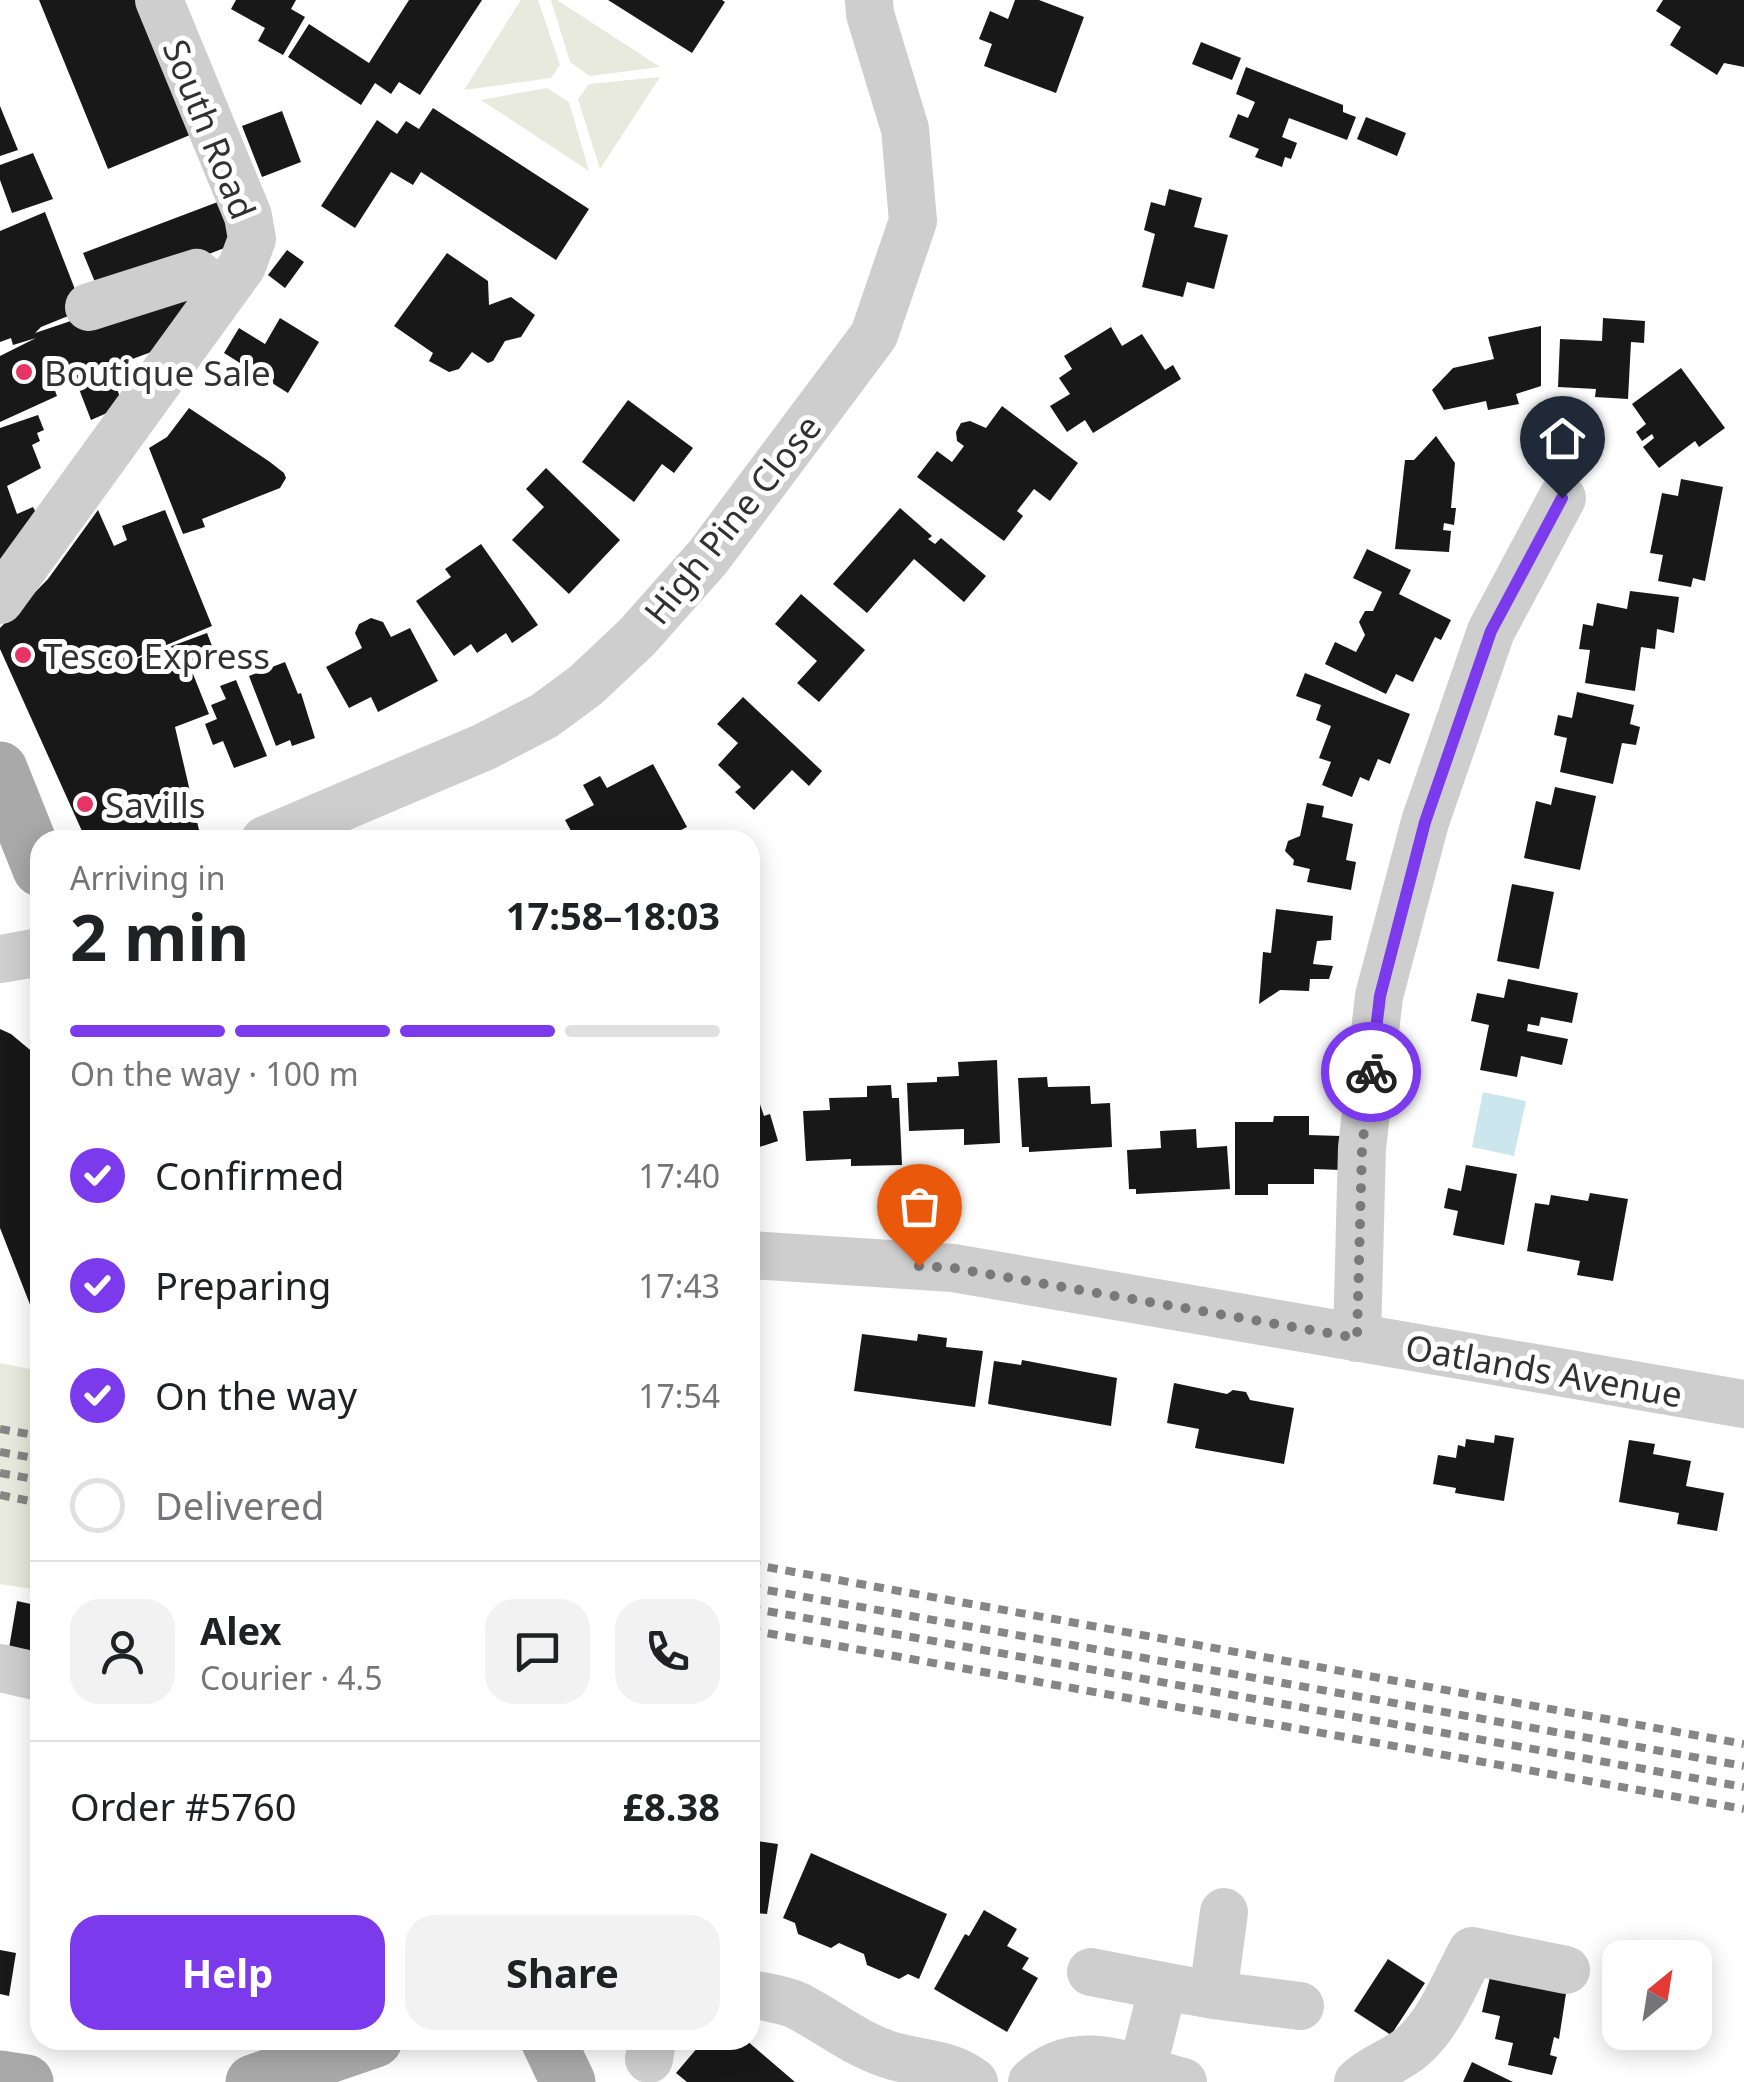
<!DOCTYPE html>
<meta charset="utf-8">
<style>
:root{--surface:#fff;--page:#f2f2f2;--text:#202124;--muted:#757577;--line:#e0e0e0;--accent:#7c3aed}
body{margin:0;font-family:"Noto Sans",sans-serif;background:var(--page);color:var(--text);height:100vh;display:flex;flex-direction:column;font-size:38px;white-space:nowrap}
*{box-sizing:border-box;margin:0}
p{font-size:32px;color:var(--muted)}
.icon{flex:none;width:55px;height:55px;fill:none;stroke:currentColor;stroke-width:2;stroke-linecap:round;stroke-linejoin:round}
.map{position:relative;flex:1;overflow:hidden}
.side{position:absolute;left:30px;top:830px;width:730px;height:1220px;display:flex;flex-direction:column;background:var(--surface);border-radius:30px;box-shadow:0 5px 25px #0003}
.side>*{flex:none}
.needle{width:65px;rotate:30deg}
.fabs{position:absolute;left:1602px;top:1940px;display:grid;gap:20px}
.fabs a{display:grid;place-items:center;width:110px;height:110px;border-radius:20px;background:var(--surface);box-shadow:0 5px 25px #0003;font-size:50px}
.pin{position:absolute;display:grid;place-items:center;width:85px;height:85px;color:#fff;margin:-102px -42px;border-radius:50% 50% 50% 0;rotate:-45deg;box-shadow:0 0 10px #0007}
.pin .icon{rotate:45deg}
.courier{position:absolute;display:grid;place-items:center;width:100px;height:100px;margin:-50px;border:8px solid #7c3aed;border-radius:50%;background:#fff;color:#222;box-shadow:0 2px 12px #0007}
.headline em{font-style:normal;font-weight:700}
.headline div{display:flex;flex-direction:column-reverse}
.headline{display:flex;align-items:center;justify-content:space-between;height:170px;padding:0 40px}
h1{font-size:65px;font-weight:700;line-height:75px}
.bar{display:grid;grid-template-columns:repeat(4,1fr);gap:15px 10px;align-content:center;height:120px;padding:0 40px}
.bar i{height:12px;border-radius:8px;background:var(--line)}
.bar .active{background:var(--accent)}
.bar p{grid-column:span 4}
.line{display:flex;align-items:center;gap:25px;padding:0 40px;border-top:2px solid var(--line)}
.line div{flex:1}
.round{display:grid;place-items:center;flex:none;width:105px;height:105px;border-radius:30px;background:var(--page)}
ol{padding:0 40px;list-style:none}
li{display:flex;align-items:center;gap:30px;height:110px}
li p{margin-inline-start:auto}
li .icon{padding:10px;border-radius:50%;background:var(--accent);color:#fff;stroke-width:4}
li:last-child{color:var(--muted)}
li i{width:55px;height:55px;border:5px solid var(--line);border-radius:50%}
.action{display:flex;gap:20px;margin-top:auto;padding:20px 40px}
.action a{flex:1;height:115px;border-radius:30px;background:var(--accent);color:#fff;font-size:40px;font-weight:700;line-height:115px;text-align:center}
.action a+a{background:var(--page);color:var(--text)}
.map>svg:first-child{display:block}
</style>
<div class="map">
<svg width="1744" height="2082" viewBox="0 0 1744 2082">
<rect width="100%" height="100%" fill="#fff"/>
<path fill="#e7eadc" d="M521,0H538L560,65L551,78L464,90Z
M551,0H557L660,67L590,76L570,62Z
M660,77L600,169L578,99L589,84Z
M547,88L569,102L589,171L481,100Z
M0,1363L40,1371V1590L0,1584Z"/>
<path fill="#cce6ed" d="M1483,1092L1526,1101L1514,1156L1472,1147Z"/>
<path fill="#181818" d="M39,0H135L190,135L108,169Z
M236,0H296L291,9L305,17L283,55L258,41L265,28L231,9Z
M409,0H482L420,95L399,82L391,94L375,83L361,105L288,57L309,24L369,63Z
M608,0H722L725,2L692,53Z
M1015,0H1039L1084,17L1056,93L984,66L992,44L979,39L990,11L1008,19Z
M1663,0H1744V67L1724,63L1717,75L1670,45L1681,27L1656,11Z
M1201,42L1241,58L1232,80L1192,64Z
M1246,67L1343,105V112L1356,117L1347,140L1289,118L1282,137L1297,143L1291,159L1285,157L1282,167L1255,157L1259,149L1229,137L1238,114L1248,118L1255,102L1236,94Z
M0,106L18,150L0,156Z
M433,108L589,209L556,260L421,172L413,185L391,172L355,228L321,206L377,120L397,134L406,121L419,129Z
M282,111L301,162L262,177L242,126Z
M1366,117L1406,133L1397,156L1357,139Z
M33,153L53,199L12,213L0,180V165Z
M1169,189L1202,198L1194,227L1228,235L1214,289L1187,282L1183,297L1142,287L1155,234L1144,230L1151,202L1165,206Z
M223,200L240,242L201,257L97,287L83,253Z
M45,212L83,310L41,327L35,333L181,284L196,295L154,351L54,388L57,396L0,422V356L36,338L13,345L11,338L0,342V231Z
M287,250L304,262L285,288L268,275Z
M447,253L488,281L489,305L511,297L535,315L521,337L505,341L493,361L488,363L472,352L459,369L449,372L429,361L433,353L394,326Z
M280,318L319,342L288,393L224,353L239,328L265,344Z
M1603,318L1645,321L1644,343L1631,342L1628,399L1595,397L1596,389L1558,387L1560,339L1602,341Z
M1541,326V386L1516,394L1519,404L1488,410L1486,401L1444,410L1432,390L1453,368L1494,359L1488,337Z
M1111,327L1122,346L1142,334L1165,370L1173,365L1181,379L1093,433L1085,420L1067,432L1050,406L1070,394L1059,378L1072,369L1064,356Z
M1681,368L1725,428L1699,447L1695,441L1659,468L1643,447L1654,438L1652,434L1642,441L1636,432L1646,424L1632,404Z
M113,377L123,406L91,420L79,389Z
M628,400L693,448L674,473L662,464L634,502L582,462Z
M1002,406L1078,463L1050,501L1034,489L1017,511L1023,516L1004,541L917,477L937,451L952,462L964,446L957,441L956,432L961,423L970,421L986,428Z
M189,408L270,462L284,473L286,478L280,488L202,519L205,527L183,534L149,448L167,437Z
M38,415L44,430L37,433L40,441L32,445L41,468L7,486L17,514L33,507L45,530L0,587V428Z
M1436,436L1455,463L1451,508H1456L1454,525L1444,523L1443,530L1451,531L1449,552L1395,549L1405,460H1414Z
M546,468L620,540L569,594L512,540L544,507L526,489Z
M1681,479L1723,487L1705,581L1693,578L1691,587L1658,581L1663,555L1650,553L1662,493L1678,496Z
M900,508L932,536L928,539L935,544L941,538L986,576L964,602L914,559L867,613L833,584Z
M98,510L114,546L127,540L122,526L165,510L212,626L104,671L207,633L217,659L191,669L209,714L175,727L199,830L183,840H86L0,649V628L48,579Z
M481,544L538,625L512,643L506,633L477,653L471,644L454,656L416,601L451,577L445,569Z
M1367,549L1411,570L1399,594L1451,620L1441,640L1435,637L1413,682L1396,674L1386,694L1325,664L1335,642L1356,652L1365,635L1359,622L1365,611H1373L1382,592L1353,578Z
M1630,591L1679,597L1674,633L1657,629L1655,649L1641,647L1635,691L1585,683L1590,650L1579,649L1583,624L1593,626L1597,603L1627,609Z
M801,594L865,650L819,702L797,683L817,661L775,624Z
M371,618L383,622L391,637L410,628L438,681L378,712L371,697L349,708L326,667L362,648L355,633L359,624Z
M285,662L298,694L301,693L315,738L292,746L290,740L276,746L249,676Z
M1305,673L1410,714L1390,764L1378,759L1369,781L1360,777L1352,797L1322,785L1331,762L1319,758L1331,726L1316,720L1321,705L1296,696Z
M236,680L267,756L234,768L223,741L213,745L205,724L217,719L211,705L226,699L220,686Z
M1577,692L1634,705L1630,724L1640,727L1636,745L1622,743L1613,784L1560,772L1567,738L1554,735L1558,715L1572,718Z
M743,697L822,771L809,786L792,770L754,810L735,792L741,787L718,765L738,743L717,724Z
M653,764L687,827L661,840H576L565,820L594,805L583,785L600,776L607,788Z
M1555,787L1596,796L1580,870L1524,858L1536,801L1551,805Z
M1307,803L1324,806L1322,817L1353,824L1346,860L1356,862L1351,890L1307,882L1310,869L1293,865L1294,860L1285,851L1288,841L1300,836Z
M1512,884L1554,892L1539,969L1497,961Z
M1276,909L1333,916L1331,940L1317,941L1313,964L1333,966L1329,979H1310L1309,991L1280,990L1259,1004L1263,952L1271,953Z
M1508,979L1578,993L1572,1023L1541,1017L1539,1026L1528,1024L1527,1031L1568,1039L1562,1065L1521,1056L1517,1077L1480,1070L1489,1025L1471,1021L1477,993L1504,998Z
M0,1029L11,1034L35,1054L40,1062V1330L0,1228Z
M997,1060L1000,1143L964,1145V1129L909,1131L907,1083L937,1082V1077L959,1076L958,1062Z
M750,1075L764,1116L770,1114L778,1141L750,1150Z
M1047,1077L1048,1087L1090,1086L1091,1104L1110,1103L1112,1147L1029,1152V1147H1022L1018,1078Z
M891,1085L892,1098H899L902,1165L851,1166V1159L806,1161L803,1111L830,1110L829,1098L867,1097V1086Z
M1274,1116H1309V1135L1341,1136V1170L1314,1169V1184H1268V1195H1235V1122H1273Z
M1196,1129L1197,1148L1227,1146L1230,1189L1136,1194V1189H1129L1127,1150L1161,1148L1160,1131Z
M1466,1165L1517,1174L1504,1245L1453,1235L1458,1211L1444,1208L1448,1188L1461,1191Z
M1590,1193L1628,1199L1613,1281L1577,1275L1580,1261L1527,1251L1535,1203L1549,1205L1551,1195L1588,1201Z
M862,1334L917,1341L918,1334L947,1338L946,1347L983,1351L975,1407L854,1391Z
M1022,1360L1117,1378L1111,1426L988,1404L994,1361L1021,1365Z
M1174,1383L1227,1394L1233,1390L1246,1392L1250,1400L1294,1408L1284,1464L1195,1448L1199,1429L1167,1423Z
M1495,1435L1514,1438L1504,1501L1455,1493L1456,1488L1433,1484L1438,1455L1456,1458L1458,1445L1465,1447L1466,1439L1494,1443Z
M1629,1440L1655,1444L1653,1454L1691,1461L1686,1486L1724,1493L1717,1531L1677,1524L1679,1513L1619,1502Z
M17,1601L40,1606V1665L7,1660Z
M750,1840L778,1844L767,1914L755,1913L750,1918Z
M811,1853L947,1914L919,1979L908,1974L899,1979L867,1965L864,1954L839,1943L831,1948L798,1934L795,1923L783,1918Z
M984,1910L1017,1929L1007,1946L1029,1958L1022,1969L1038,1978L1007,2032L934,1989L965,1934L969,1936Z
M0,1950L16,1953L9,1996L0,1994Z
M1388,1959L1425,1983L1391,2035L1354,2011Z
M1492,1968L1567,1987L1559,2039L1554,2037L1550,2055L1557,2057L1552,2075L1508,2065L1513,2043L1495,2039L1500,2016L1482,2012Z
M704,2040H746L795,2082H687L676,2073Z
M1472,2062L1513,2082H1463Z"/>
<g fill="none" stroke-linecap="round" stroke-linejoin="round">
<path stroke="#cecece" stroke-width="48" d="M89,307L196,273L221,293
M0,600L242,266L252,239L248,216L159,0
M265,840L484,747L544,716L586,685L637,637L708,557L874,335L913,221L905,129L870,14L869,0
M0,959L40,952
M750,1255L953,1268L1744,1404
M1357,1338L1362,1148L1379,996L1425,822L1491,631L1562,498
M0,1668L40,1677
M1091,1972L1163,1986
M750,1994C765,1997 782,1999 796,2005C828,2021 858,2046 893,2056C922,2064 949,2063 974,2082
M1213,1995L1300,2006
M649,2059L652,2040
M1142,2071L1163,1986L1213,1995L1224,1912
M1032,2082C1078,2039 1130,2068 1183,2082
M1358,2082C1374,2067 1396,2061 1412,2047C1440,2023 1455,1982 1472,1951L1566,1970"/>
<path stroke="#a9a9a9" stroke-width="55" d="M0,769L40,869
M548,2040L568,2082
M0,2078L26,2082
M253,2082L375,2040"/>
<path stroke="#868686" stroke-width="8" stroke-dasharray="10 8" stroke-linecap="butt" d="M0,1429L40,1436
M0,1452L40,1459
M0,1473L40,1480
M0,1495L40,1503
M750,1564L1744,1744
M750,1587L1744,1766
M750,1608L1744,1787
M750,1630L1744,1809"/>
</g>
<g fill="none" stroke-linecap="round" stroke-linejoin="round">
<path stroke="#797979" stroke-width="10" stroke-dasharray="0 18" d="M919,1266L953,1268L1357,1338L1362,1148L1371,1072"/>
<path stroke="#7c3aed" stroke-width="12" d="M1371,1072L1380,996L1425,822L1491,631L1562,498"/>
</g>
<g fill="#e63564" stroke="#fff" stroke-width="4">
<circle cx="24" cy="372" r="10"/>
<circle cx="23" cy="655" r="10"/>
<circle cx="85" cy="804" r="10"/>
</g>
<g text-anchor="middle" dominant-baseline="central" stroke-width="10" stroke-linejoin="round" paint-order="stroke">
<g font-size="35" fill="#313131" stroke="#fff">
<text transform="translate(210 129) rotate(68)">South Road</text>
<text transform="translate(732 519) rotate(-51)">High Pine Close</text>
<text transform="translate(1544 1370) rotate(10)">Oatlands Avenue</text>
</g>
<g font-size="35" fill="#313131" stroke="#fff" text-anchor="start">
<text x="44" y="372">Boutique Sale</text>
<text x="43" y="655">Tesco Express</text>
<text x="105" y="804">Savills</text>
</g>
</g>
</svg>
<div class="fabs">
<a><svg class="needle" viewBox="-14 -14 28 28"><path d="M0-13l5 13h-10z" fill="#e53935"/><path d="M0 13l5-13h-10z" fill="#757577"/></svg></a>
</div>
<div class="pin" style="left:919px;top:1266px;background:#ea580c"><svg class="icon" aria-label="bag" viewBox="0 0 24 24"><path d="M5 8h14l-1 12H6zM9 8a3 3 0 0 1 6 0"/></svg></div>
<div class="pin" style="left:1562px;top:498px;background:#1f2937"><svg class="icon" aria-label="home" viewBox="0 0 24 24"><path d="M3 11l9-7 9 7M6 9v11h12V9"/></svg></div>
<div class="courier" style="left:1371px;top:1072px"><svg class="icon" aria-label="bike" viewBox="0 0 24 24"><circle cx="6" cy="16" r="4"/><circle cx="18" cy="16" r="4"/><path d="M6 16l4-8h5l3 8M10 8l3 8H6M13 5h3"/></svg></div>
<section class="side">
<div class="headline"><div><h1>2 min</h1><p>Arriving in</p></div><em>17:58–18:03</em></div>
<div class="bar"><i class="active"></i><i class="active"></i><i class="active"></i><i></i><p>On the way · 100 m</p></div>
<ol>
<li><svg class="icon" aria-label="check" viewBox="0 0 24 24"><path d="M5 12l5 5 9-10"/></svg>Confirmed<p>17:40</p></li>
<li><svg class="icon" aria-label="check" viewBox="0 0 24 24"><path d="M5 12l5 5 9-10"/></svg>Preparing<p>17:43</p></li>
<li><svg class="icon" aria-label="check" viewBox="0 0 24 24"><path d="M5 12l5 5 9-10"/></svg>On the way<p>17:54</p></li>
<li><i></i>Delivered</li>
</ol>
<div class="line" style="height:180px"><a class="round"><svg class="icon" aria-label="person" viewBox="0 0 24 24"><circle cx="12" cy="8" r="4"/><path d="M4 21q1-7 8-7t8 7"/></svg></a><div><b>Alex</b><p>Courier · 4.5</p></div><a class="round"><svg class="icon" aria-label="chat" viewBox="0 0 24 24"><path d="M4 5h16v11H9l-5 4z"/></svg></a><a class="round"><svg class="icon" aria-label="phone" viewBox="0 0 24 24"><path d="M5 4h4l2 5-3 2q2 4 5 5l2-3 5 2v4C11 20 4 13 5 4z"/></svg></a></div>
<div class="line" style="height:130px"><div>Order #5760</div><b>£8.38</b></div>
<div class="action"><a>Help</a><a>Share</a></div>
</section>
</div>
